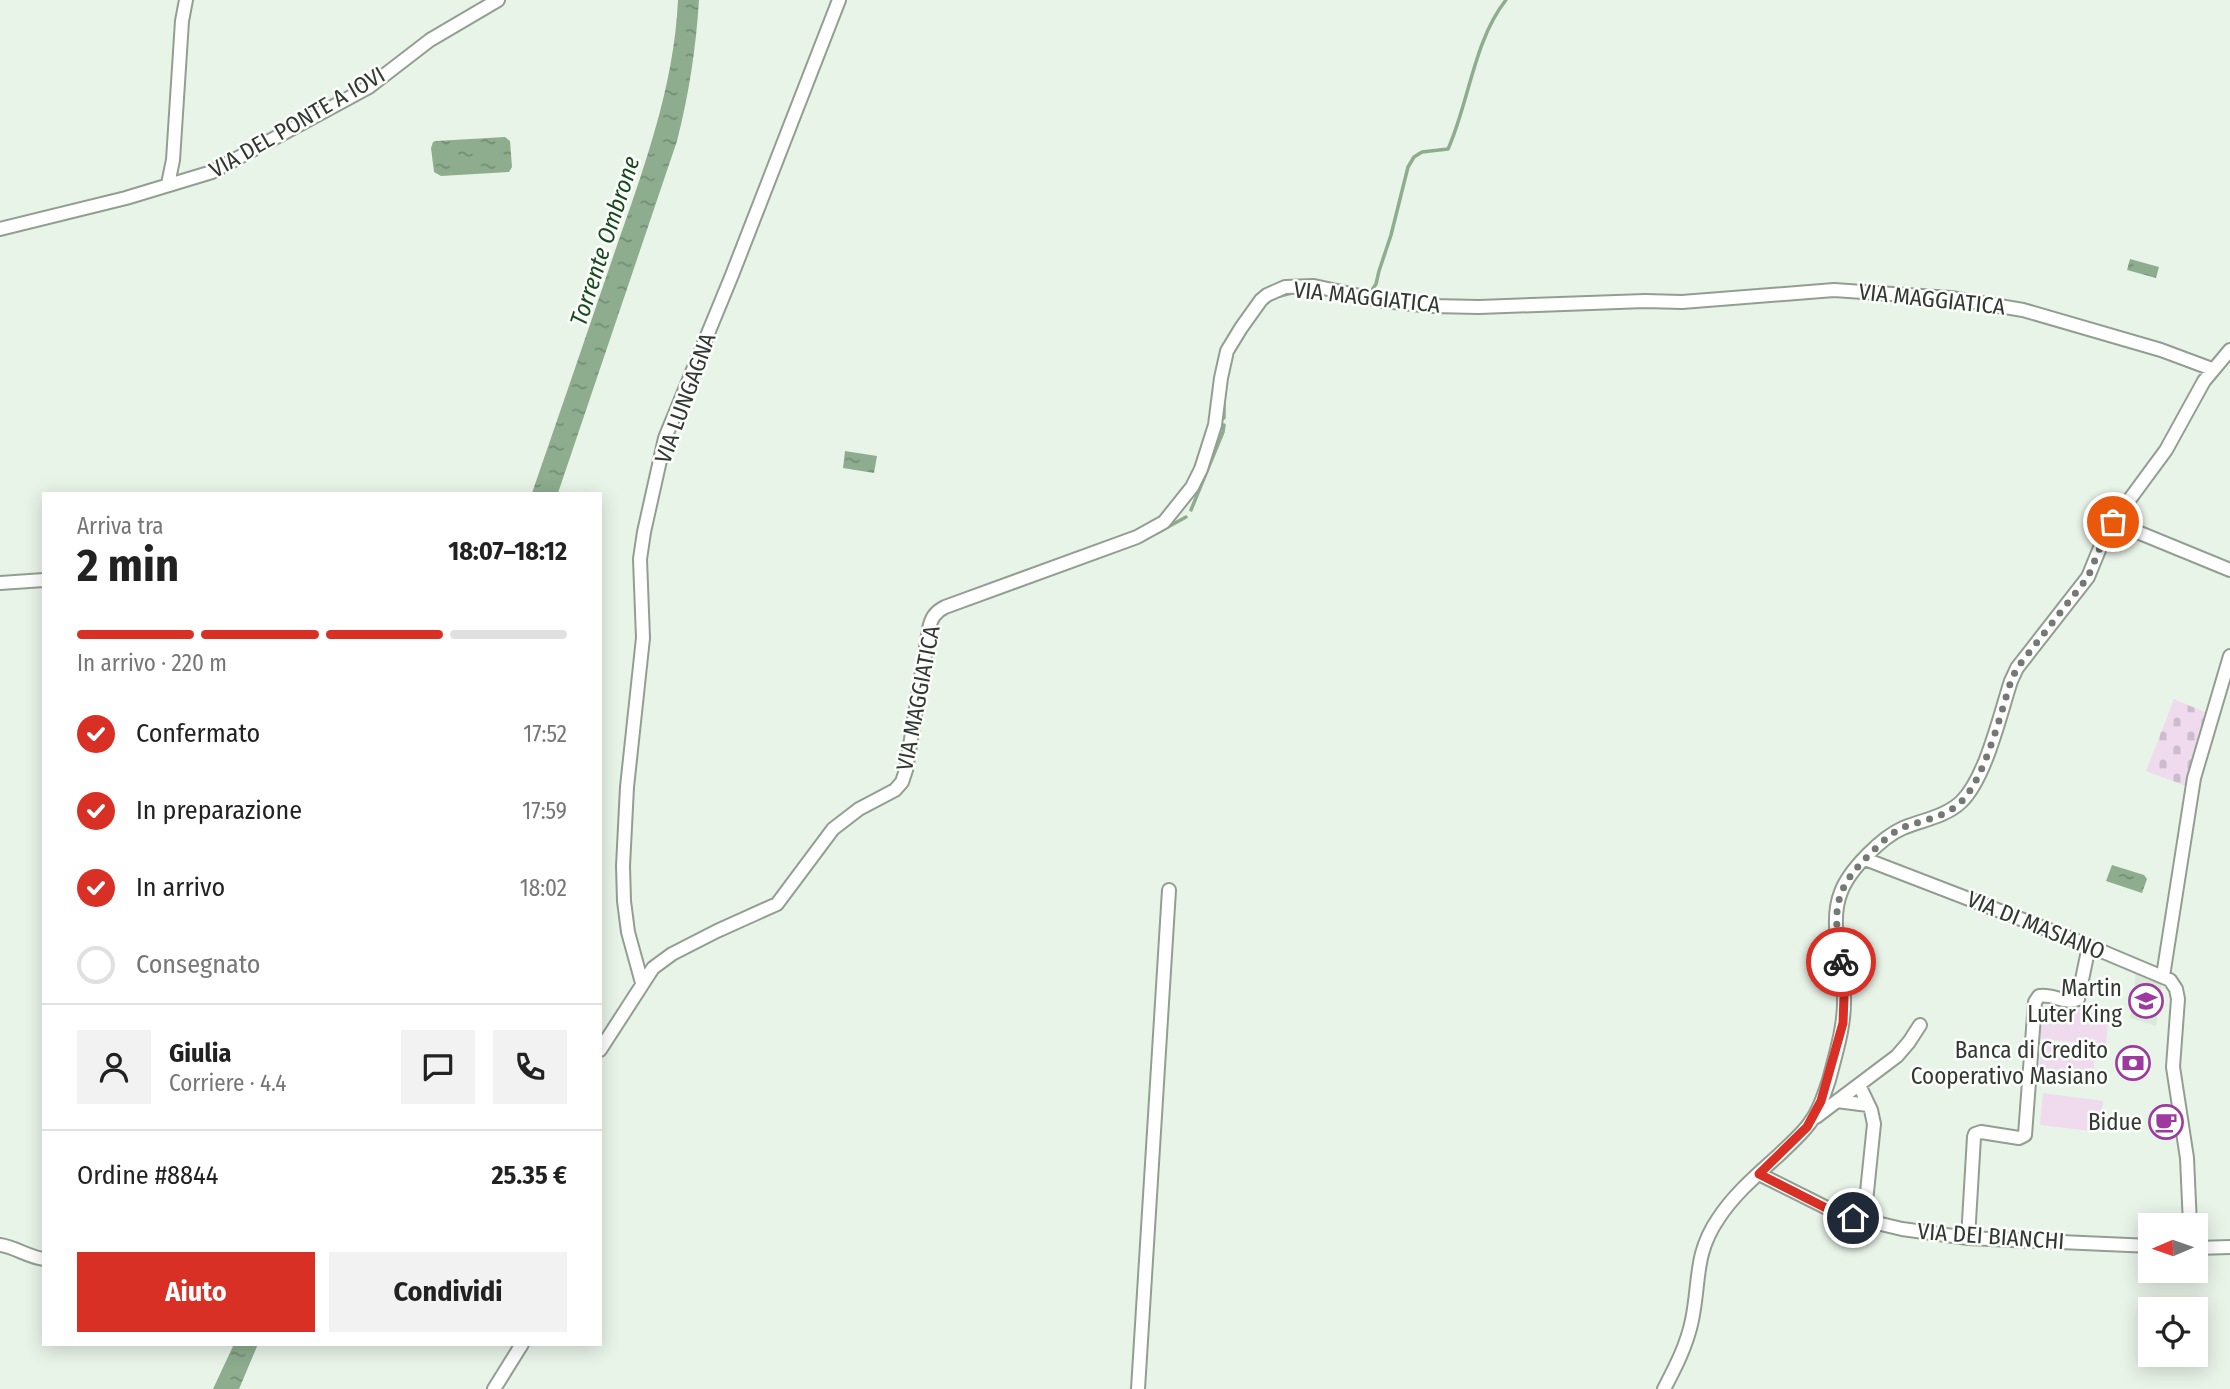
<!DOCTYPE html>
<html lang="it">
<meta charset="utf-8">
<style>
:root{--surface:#fff;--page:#f2f2f2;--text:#222;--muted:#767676;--line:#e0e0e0;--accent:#d93025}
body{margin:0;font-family:"Fira Sans Condensed",sans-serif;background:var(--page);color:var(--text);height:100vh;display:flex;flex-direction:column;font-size:26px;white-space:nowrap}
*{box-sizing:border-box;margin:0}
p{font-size:23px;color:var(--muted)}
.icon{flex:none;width:38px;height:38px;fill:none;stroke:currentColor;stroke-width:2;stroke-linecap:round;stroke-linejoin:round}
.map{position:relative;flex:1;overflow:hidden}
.panel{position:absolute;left:42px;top:492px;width:560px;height:854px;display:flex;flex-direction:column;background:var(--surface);border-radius:0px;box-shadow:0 4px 18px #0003}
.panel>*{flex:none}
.needle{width:46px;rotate:268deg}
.tools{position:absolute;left:2138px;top:1213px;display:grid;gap:14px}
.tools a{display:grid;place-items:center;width:70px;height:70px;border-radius:0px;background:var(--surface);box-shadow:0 4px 18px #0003;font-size:35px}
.pin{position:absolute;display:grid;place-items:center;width:60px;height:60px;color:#fff;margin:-30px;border:4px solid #fff;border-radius:50%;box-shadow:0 2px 7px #0007}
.courier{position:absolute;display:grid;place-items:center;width:70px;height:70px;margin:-35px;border:5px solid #d93025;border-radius:50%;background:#fff;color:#222;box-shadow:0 2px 9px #0007}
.headline em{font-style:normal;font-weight:700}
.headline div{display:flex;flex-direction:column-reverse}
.headline{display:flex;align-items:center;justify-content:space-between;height:119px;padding:0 35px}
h1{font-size:46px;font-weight:700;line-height:52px}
.bar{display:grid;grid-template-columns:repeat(4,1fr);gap:10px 7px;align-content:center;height:84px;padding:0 35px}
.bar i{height:9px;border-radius:5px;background:var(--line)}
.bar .current{background:var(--accent)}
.bar p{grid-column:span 4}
.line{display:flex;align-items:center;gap:18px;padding:0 35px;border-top:2px solid var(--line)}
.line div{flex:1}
.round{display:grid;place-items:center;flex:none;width:74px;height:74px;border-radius:0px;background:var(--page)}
ol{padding:0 35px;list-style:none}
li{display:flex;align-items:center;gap:21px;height:77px}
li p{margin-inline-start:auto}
li .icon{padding:7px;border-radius:50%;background:var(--accent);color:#fff;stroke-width:4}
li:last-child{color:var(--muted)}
li i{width:38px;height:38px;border:4px solid var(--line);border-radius:50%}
.cta{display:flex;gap:14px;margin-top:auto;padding:14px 35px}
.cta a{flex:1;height:80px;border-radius:0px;background:var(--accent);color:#fff;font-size:28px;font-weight:700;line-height:80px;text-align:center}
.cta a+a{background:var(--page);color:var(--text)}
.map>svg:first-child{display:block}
</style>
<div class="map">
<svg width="2230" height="1389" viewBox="0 0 2230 1389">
<defs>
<pattern id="cemetery-stones" width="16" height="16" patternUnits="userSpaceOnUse" patternTransform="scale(1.75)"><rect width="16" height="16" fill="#efdaee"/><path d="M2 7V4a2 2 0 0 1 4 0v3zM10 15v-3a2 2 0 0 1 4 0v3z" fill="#cdbccd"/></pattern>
<pattern id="water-ripples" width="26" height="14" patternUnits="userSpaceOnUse" patternTransform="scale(1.75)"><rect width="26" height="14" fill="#8dad8e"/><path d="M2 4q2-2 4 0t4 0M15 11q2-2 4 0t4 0" fill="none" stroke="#748e75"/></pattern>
</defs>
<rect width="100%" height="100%" fill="#e9f4e9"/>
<path fill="#d9ead9" d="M2136,971L2162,984L2156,1026L2130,1018Z"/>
<path fill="#efdaee" d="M2043,1006L2109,1012L2106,1045L2040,1039Z
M2042,1042L2096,1048L2093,1074L2039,1068Z
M2043,1093L2103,1101L2099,1132L2040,1125Z"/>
<path fill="url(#cemetery-stones)" d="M2174,699L2209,714L2203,739L2186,786L2146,771Z"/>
<path fill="url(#water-ripples)" d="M678,0H699C696,48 689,94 677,141L558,493H532C559,415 586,336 613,257C642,173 674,89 678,0Z
M505,137L510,141L512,167L509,172L441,176L434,172L431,148L433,142L436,141Z
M2130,259L2159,267L2156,278L2127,270Z
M845,451L877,456L874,473L843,468Z
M2112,865L2144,875L2147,879L2142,893L2106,881Z
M234,1344H258L239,1389H213Z"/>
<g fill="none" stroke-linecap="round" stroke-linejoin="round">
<path stroke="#8dad8e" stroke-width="3.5" d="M1372,290L1376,284L1379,271L1391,235L1408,167L1414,157L1422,152L1448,149C1469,102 1474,40 1506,0
M1280,296L1296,292
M1224,403V418
M1191,510L1223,432L1224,425
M1157,533L1186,517"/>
<g stroke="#939e93" stroke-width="16">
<path id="minor" d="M168,184L173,160L182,21L186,0
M0,229L126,198L212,172L369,87L430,40L498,0
M2113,522L2230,570
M0,583L44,580
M1865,859L2075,940L2170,980L2176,989L2178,999L2173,1067L2187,1158L2190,1225
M2163,976L2194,778L2230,656
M642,983L628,932L624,901L623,866L627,787L643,638L640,559L644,532L665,438L732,275L839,0
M600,1050L653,968L672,954L717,931L777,904L833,829L859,809L895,790L902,782L906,770L929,629C931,618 935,612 945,607L1137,537L1164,522L1192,487L1201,469L1215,425L1221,378L1227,351L1241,328L1261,300L1267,295L1285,287L1314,286L1383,301L1432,306L1479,307L1645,301L1682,302L1834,290L1951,298L2023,310L2161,350L2212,369
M1859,1085L1871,1110L1874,1124L1864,1221
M1837,1101L1868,1105
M1816,1117L1897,1056L1909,1042L1920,1025
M1759,1174L1839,1214L1902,1229L1968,1238L2151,1246
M1968,1238L1974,1137L1975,1134L1981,1132L2019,1138L2025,1135L2035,1002L2039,996C2052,993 2066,1005 2078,999L2089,946
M0,1245C15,1247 28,1257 44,1259
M2196,1248L2230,1247
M494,1389L522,1344
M1138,1389L1169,890
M1664,1389C1675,1368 1687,1345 1692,1320C1700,1282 1694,1254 1718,1219C1734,1194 1758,1174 1780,1154C1790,1144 1801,1135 1809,1124C1819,1111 1824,1095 1829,1080C1836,1053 1845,1025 1844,997C1844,963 1828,924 1841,892C1849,870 1882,837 1903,828C1922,820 1945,817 1961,802C1986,778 2000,714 2011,681L2017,668L2088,577L2104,538L2113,522L2166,450L2204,381L2230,350"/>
</g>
<use href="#minor" stroke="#fff" stroke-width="12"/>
</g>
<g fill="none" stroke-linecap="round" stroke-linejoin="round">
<path stroke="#737a73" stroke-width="7" stroke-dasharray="0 12.6" d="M1841,962C1834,913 1831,892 1869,855C1879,845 1889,834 1902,828C1921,820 1944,818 1960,803C1985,779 2000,715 2011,681L2017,668L2088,577L2104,538L2113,522"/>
<path stroke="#d93025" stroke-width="9" d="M1841,962L1844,997L1843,1023L1821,1101L1807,1127L1759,1174L1828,1209L1853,1218"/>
</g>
<defs>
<g id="school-ring" transform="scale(1.75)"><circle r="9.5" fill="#fcfefc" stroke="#9e3a9f" stroke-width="1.5"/><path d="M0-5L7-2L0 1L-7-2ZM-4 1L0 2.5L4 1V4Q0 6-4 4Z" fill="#9e3a9f"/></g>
<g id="bank-ring" transform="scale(1.75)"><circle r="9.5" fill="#fcfefc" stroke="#9e3a9f" stroke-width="1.5"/><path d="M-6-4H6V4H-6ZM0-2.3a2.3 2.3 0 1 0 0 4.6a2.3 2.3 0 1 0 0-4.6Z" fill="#9e3a9f"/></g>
<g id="cafe-ring" transform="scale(1.75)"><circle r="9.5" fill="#fcfefc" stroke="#9e3a9f" stroke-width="1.5"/><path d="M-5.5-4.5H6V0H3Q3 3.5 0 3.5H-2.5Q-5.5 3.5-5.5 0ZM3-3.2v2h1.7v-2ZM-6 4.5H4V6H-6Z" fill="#9e3a9f"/></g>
</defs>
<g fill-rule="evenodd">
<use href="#school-ring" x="2146" y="1001"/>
<use href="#bank-ring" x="2133" y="1063"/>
<use href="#cafe-ring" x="2166" y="1122"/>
</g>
<g text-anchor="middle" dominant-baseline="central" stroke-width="5" stroke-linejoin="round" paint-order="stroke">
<g font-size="23" fill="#333833" stroke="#fcfefc">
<text transform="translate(297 122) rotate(-30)">VIA DEL PONTE A IOVI</text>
<text transform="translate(1367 297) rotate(6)">VIA MAGGIATICA</text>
<text transform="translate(1932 299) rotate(6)">VIA MAGGIATICA</text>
<text transform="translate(685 398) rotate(-70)">VIA LUNGAGNA</text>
<text transform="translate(918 698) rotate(-79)">VIA MAGGIATICA</text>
<text transform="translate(2036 925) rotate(22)">VIA DI MASIANO</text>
<text transform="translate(1991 1236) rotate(4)">VIA DEI BIANCHI</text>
</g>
<g font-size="23" fill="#333833" stroke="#fcfefc" text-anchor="end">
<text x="2122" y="988">Martin<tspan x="2122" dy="26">Luter King</tspan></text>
<text x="2108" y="1050">Banca di Credito<tspan x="2108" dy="26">Cooperativo Masiano</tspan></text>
<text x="2142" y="1122">Bidue</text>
</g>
<g font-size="24" font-style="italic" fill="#19491f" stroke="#fcfefc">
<text transform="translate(605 241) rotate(-72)">Torrente Ombrone</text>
</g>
</g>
</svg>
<div class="tools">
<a><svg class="needle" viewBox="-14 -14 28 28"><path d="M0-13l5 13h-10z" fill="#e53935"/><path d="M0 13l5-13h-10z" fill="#767676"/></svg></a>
<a><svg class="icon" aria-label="locate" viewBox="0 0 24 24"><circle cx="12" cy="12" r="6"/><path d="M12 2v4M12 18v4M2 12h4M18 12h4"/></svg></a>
</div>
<div class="pin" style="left:2113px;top:522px;background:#ea580c"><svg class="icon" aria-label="bag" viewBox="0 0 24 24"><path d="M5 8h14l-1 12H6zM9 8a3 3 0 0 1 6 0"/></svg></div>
<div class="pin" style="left:1853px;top:1218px;background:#1f2937"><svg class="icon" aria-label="home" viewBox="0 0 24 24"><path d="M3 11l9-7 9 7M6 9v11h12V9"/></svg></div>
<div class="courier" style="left:1841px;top:962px"><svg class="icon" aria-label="bike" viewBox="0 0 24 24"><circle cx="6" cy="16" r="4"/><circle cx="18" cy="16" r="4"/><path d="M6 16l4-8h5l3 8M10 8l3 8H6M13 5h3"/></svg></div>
<section class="panel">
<div class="headline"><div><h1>2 min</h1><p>Arriva tra</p></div><em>18:07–18:12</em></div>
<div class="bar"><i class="current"></i><i class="current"></i><i class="current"></i><i></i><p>In arrivo · 220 m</p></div>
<ol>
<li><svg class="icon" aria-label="check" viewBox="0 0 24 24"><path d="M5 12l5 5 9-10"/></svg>Confermato<p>17:52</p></li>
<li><svg class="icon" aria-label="check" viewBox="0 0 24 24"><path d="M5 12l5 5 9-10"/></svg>In preparazione<p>17:59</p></li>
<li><svg class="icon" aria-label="check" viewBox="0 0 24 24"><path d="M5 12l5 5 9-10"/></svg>In arrivo<p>18:02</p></li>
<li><i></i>Consegnato</li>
</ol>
<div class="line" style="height:126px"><a class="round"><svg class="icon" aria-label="person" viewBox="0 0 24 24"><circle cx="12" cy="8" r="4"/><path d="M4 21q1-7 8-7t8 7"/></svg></a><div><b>Giulia</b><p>Corriere · 4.4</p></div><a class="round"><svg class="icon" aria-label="chat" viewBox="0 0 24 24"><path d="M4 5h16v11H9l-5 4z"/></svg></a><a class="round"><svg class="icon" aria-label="phone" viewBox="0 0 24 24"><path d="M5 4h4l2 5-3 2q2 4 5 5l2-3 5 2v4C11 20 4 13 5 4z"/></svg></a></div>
<div class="line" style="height:91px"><div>Ordine #8844</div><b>25.35 €</b></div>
<div class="cta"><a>Aiuto</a><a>Condividi</a></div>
</section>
</div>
